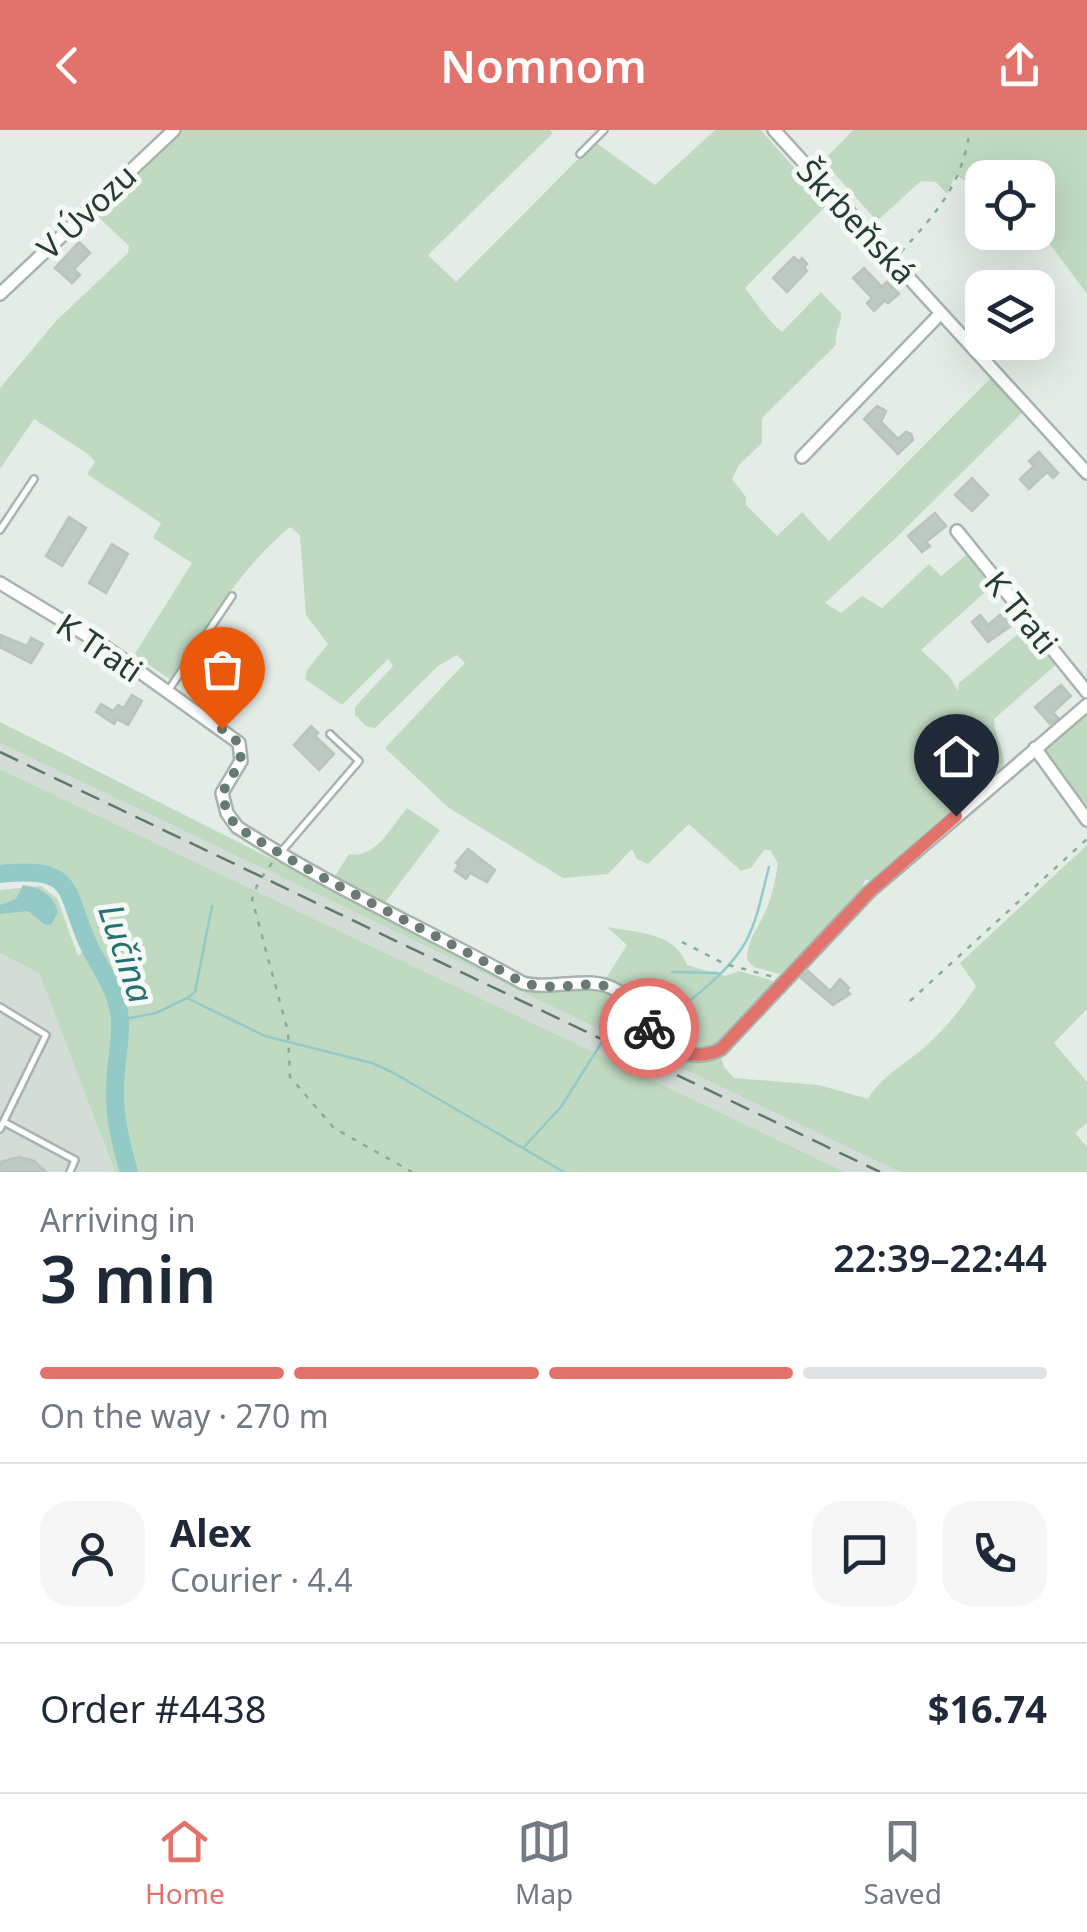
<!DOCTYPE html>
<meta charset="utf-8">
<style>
:root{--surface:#fff;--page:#f6f6f7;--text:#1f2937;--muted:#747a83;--line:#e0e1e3;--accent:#e2736c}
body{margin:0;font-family:"Noto Sans",sans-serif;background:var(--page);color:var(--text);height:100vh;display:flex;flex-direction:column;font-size:38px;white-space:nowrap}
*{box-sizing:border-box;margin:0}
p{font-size:32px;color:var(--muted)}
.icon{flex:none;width:55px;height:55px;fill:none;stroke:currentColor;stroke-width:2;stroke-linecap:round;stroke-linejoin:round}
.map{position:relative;height:1042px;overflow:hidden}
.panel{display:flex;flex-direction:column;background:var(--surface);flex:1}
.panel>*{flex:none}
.controls{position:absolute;left:965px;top:30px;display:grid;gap:20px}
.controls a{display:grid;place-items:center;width:90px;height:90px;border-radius:20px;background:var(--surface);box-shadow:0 10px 40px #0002;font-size:50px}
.pin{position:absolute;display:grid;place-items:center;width:85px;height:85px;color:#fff;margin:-102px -42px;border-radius:50% 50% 50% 0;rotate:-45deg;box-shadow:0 0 10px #0007}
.pin .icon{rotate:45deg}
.courier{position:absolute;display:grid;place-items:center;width:100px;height:100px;margin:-50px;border:8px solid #e2736c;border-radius:50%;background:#fff;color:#222;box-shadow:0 2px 12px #0007}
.headline em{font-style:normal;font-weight:600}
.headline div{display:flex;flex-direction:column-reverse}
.headline{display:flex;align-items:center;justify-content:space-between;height:170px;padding:0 40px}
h1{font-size:65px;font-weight:600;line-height:75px}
.bar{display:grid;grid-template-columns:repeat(4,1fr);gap:15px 10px;align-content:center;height:120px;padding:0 40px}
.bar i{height:12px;border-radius:8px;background:var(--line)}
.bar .active{background:var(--accent)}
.bar p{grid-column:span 4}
.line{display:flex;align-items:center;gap:25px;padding:0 40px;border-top:2px solid var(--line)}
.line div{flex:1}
.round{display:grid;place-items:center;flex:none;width:105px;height:105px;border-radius:30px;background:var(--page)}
header{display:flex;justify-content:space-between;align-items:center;height:130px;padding:0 40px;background:var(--accent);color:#fff;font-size:45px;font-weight:600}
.menu{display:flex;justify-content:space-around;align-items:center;height:140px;border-top:2px solid var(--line);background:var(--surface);font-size:28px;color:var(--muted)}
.menu a{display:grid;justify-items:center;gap:5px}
.menu .active{color:var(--accent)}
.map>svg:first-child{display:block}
</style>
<header><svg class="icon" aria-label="back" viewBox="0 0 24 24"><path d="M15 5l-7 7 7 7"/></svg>Nomnom<svg class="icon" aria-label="share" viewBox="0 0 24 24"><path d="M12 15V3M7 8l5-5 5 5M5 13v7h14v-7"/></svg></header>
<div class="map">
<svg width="1087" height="1042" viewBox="0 0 1087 1042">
<rect width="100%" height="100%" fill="#e4ece7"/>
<path fill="#d3dcd6" d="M0,613L807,997L900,1042H845L153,712L0,639Z
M0,823L39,843L115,1042H0Z"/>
<path fill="#c0dac2" d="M182,0H550L553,3L428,125L456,152L595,12L655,55L715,0H761L827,75L745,158C757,173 766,189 782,202L821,162L841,183C842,194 834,200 836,215L762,288V313L739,335L732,349L746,367V375L777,406L802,382L829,411L991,248L1022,283L898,406L825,473L841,483L862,466L882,478L929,434L941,446L965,426L974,424L996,452L921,520L949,546L958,561L959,553L1030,494L1060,531L994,589C994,607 1007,624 1003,636L873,750H865L861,761L780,844L754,837L747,830C747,807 761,795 768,775C773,762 776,747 778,733L770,720H764L751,738L741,741L689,694L648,734L637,729L632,719L608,744L563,748L449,678L385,618L465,533L457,525L438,536L375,598L366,596L355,585V577L393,536L388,529L342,575L305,549L307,540L328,514L306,485L300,405L290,397C239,439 207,496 171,550L134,525L192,433L153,408L161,393L87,344L95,332L88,324L34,289L0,339V258L56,191L128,123L129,116L95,84Z
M853,0H1087V164L1038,98V48L983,46L972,55L955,45L947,64L936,52L921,51L877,91L823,31Z
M1087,579V684L1043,623L1042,616Z
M0,592L278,732L282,728L517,854L593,857L621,867L663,917L720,923L724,937L734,948L819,955L868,969C881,946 907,933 926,916C946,898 962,878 976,856L960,833L1087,715V879L1054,913L1087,952V993L1075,1003L1087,1017V1042H900L0,613Z
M0,639L845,1042H115L39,843L0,823V760L41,756L57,768L78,826L92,812C69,754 72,733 0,739Z
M407,678L440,700L384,774L333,749L349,724C375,730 392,696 407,678Z
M607,797C639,803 675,802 687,835L725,846L739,841L771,850L774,854L718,914H711L702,921L678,917L663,907L605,850L627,815Z"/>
<path fill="#93cac8" d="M23,755C41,758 53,764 58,782L51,795L44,794L28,781L0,784V775L16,769Z"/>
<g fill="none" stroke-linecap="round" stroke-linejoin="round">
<path stroke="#93cac8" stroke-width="2.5" d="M672,842L718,843
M187,868L195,862L212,776
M120,890L156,883L187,868L265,906L372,933L392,942L564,1042
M656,898C684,874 721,850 742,818C757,795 762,763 769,737
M524,1017L561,977L612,896L620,894L646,905"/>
<path stroke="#93cac8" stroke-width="18" d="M0,744C81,735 63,764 91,820C103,842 118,863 120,890C121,913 115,937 115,959C114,987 121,1015 129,1042"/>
</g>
<path fill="#bdc9c2" stroke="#b7c5bd" stroke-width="2.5" d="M79,112L90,123L74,139L80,145L72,153L55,138Z
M794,127L799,132L802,128L807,134L804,137L807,141L787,162L773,148Z
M864,138L882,157L887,152L899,164L888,173L885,170L874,181L867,173L872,168L853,148Z
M877,276L886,281L881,292L898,309L906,302L911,304L913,310L898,324L864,289Z
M1039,322L1058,343L1053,348L1047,342L1029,359L1020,349L1034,336L1029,331Z
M972,348L988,365L972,381L955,365Z
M935,383L946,396L926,412L930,416L922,422L908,406Z
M69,387L86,398L62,436L46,426Z
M112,414L128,424L106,463L89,453Z
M1008,478L1018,491L988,512L972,492L980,485L988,495Z
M0,505L27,516L31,508L43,514L31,533L0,517Z
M1061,555L1071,566L1053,582L1058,588L1050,594L1035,577Z
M132,565L142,571L128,595L117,589L114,594L96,582L101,574L113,581L118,575L124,578Z
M311,596L318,603L315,606L334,624L319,640L294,615Z
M468,719L495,740L487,752L470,743L466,749L455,741L459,735L456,733Z
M808,841L830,861L840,849L849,858L847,861L850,864L833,875L801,848Z
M19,1027L34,1031L46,1042H0V1032Z"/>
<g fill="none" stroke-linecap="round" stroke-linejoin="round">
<g stroke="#a7b4ad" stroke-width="10">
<path id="lane" d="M580,24L604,0
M0,400L34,349
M168,561L232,466
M281,722L359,631L330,604
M0,877L46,905L0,999
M4,992L75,1030L70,1042"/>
</g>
<g stroke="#a7b4ad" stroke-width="16">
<path id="street" d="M774,0L1087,343
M0,164L174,0
M802,327L941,183
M957,401L1087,562
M0,453L101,514L239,613L241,631L222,663L227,683L237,697C328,756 428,800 523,853C553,861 589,844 616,860C633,869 640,887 651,902C667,923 698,932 721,919L870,761L1087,575
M1035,618L1087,690"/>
</g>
<path stroke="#88ac9a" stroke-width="2.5" stroke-dasharray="5 8" stroke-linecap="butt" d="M901,122C938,81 961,56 970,0
M272,733L258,753L252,769L288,902L290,947L334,998L412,1042
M682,812L725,834L774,847
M910,871L1087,709"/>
<use href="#lane" stroke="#fff" stroke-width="5"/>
<use href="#street" stroke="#fff" stroke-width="11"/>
<path stroke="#60776d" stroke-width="2.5" stroke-dasharray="20 10" stroke-linecap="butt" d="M0,622L880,1042"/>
</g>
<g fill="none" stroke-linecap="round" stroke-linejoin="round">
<path stroke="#687a71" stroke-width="10" stroke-dasharray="0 18" d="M222,599L239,613L241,631L222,663L227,683L237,697C329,756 428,799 523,853C584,868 606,827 649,898"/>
<path stroke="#e2736c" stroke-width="12" d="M649,898C664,922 697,932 721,919L870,761L956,686"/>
</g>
<g text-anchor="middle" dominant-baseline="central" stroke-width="10" stroke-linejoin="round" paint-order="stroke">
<g font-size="32" fill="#263c32" stroke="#f4f9f6">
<text transform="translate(86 81) rotate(-43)">V Úvozu</text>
<text transform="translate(857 91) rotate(47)">Škrbeňská</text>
<text transform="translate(1022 482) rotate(51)">K Trati</text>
<text transform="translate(100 517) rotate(34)">K Trati</text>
</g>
<g font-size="35" font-style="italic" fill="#26716f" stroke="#f4f9f6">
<text transform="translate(127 823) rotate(71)">Lučina</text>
</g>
</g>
</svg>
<div class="controls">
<a><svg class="icon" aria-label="locate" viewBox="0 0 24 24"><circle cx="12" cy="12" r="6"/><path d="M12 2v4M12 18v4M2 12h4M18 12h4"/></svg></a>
<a><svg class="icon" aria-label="layers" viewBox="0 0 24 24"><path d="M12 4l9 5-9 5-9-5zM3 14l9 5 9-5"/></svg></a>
</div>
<div class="pin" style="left:222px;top:599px;background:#ea580c"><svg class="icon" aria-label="bag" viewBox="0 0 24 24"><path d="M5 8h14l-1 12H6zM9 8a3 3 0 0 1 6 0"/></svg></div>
<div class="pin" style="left:956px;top:686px;background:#1f2937"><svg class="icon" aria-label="home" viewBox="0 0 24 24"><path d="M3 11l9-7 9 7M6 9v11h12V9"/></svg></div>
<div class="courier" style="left:649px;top:898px"><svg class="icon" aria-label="bike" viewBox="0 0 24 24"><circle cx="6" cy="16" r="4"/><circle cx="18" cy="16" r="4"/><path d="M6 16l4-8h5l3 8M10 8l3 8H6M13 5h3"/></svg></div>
</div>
<section class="panel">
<div class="headline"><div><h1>3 min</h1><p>Arriving in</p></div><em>22:39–22:44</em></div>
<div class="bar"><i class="active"></i><i class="active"></i><i class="active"></i><i></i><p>On the way · 270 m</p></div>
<div class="line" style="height:180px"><a class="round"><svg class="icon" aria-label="person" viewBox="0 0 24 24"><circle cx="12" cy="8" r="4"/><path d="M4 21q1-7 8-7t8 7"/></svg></a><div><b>Alex</b><p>Courier · 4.4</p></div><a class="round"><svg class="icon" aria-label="chat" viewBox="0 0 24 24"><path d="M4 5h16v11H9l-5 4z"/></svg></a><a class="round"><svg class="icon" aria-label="phone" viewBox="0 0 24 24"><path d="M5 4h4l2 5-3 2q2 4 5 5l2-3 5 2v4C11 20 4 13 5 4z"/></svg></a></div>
<div class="line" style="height:130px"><div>Order #4438</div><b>$16.74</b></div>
</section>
<nav class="menu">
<a class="active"><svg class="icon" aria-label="home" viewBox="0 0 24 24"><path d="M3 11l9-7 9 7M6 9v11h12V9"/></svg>Home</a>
<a><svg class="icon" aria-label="map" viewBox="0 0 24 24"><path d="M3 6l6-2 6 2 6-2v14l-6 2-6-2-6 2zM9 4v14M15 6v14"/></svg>Map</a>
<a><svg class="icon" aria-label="saved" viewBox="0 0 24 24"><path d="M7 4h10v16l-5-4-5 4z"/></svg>Saved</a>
</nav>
